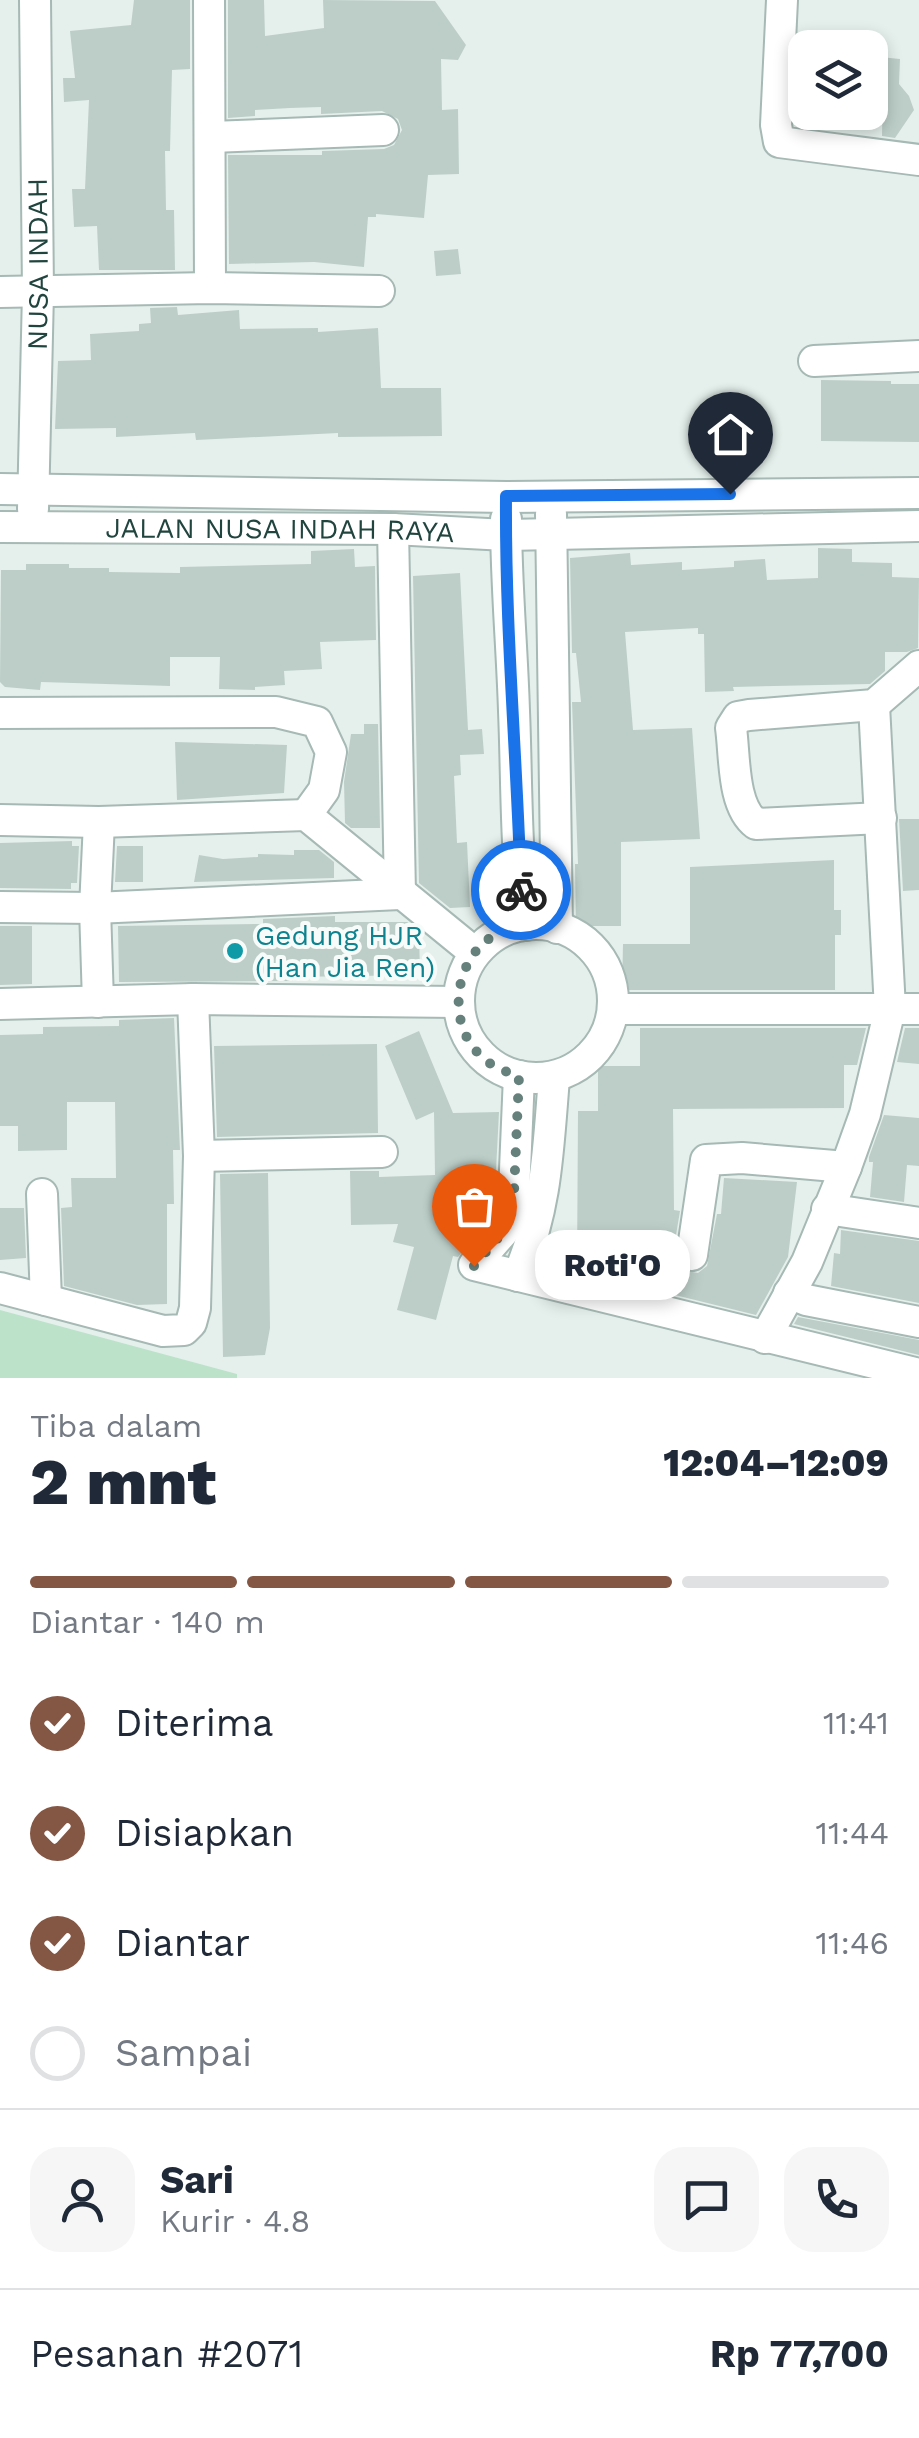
<!DOCTYPE html>
<html lang="id">
<meta charset="utf-8">
<style>
:root{--surface:#fff;--page:#f6f6f7;--text:#1f2937;--muted:#747a83;--line:#e0e1e3;--accent:#845644}
body{margin:0;font-family:"Work Sans",sans-serif;background:var(--page);color:var(--text);height:100vh;display:flex;flex-direction:column;font-size:38px;white-space:nowrap}
*{box-sizing:border-box;margin:0}
p{font-size:32px;color:var(--muted)}
.icon{flex:none;width:55px;height:55px;fill:none;stroke:currentColor;stroke-width:2;stroke-linecap:round;stroke-linejoin:round}
.map{position:relative;height:1378px;overflow:hidden}
.sheet{display:flex;flex-direction:column;background:var(--surface);flex:1}
.sheet>*{flex:none}
.tools{position:absolute;left:788px;top:30px;display:grid;gap:20px}
.tools a{display:grid;place-items:center;width:100px;height:100px;border-radius:20px;background:var(--surface);box-shadow:0 5px 15px #0003;font-size:50px}
.pin{position:absolute;display:grid;place-items:center;width:85px;height:85px;color:#fff;margin:-102px -42px;border-radius:50% 50% 50% 0;rotate:-45deg;box-shadow:0 0 10px #0007}
.pin .icon{rotate:45deg}
.courier{position:absolute;display:grid;place-items:center;width:100px;height:100px;margin:-50px;border:8px solid #1a73e8;border-radius:50%;background:#fff;color:#222;box-shadow:0 2px 12px #0007}
.bubble{position:absolute;height:70px;border-radius:30px;background:var(--surface);box-shadow:0 5px 15px #0003;font-size:32px;font-weight:800;line-height:70px;text-align:center}
.headline em{font-style:normal;font-weight:800}
.headline div{display:flex;flex-direction:column-reverse}
.headline{display:flex;align-items:center;justify-content:space-between;height:170px;padding:0 30px}
h1{font-size:65px;font-weight:800;line-height:75px}
.bar{display:grid;grid-template-columns:repeat(4,1fr);gap:15px 10px;align-content:center;height:120px;padding:0 30px}
.bar i{height:12px;border-radius:8px;background:var(--line)}
.bar .on{background:var(--accent)}
.bar p{grid-column:span 4}
.line{display:flex;align-items:center;gap:25px;padding:0 30px;border-top:2px solid var(--line)}
.line div{flex:1}
.round{display:grid;place-items:center;flex:none;width:105px;height:105px;border-radius:30px;background:var(--page)}
ol{padding:0 30px;list-style:none}
li{display:flex;align-items:center;gap:30px;height:110px}
li p{margin-inline-start:auto}
li .icon{padding:10px;border-radius:50%;background:var(--accent);color:#fff;stroke-width:4}
li:last-child{color:var(--muted)}
li i{width:55px;height:55px;border:5px solid var(--line);border-radius:50%}
.map>svg:first-child{display:block}
</style>
<div class="map">
<svg width="919" height="1378" viewBox="0 0 919 1378">
<rect width="100%" height="100%" fill="#e5f0ec"/>
<path fill="#bce3ca" d="M0,1310L237,1374V1378H0Z"/>
<path fill="#bdcec8" d="M134,0H190V69L172,70L170,151H165L166,210H174L175,270H99L97,226L74,227L72,189H85L89,100L64,102L63,78H75L70,31L131,25Z
M228,0H264L265,36L324,28L323,0L435,1L466,45L458,60L441,59L442,110L458,109L459,174L428,175L424,218L376,214V217H368L364,267L314,262L229,264L228,155H322V151L384,149L394,145L402,130L398,119L382,111L321,114V107L290,108L255,110V116L228,118Z
M870,56L900,59L899,84L909,96L914,110L895,138L882,136L883,84L870,83Z
M458,249L461,274L436,276L434,251Z
M177,307L178,315L239,310L240,329L318,328V332L378,328L381,388H441L442,436L338,437V433L196,440L195,433L116,437V428L55,429L58,361L91,360L90,334L139,331V324L151,323L150,308Z
M821,380L891,381V384H919V442L821,441Z
M818,548L852,549V562L892,563V577L919,578L918,648L907,652H885V671L870,684L733,687L734,691L705,692L704,634H698V628L625,632L633,730L692,728L700,839L621,842V926H576L575,864H578L572,702H581L576,653H572L570,558L630,553L631,565L682,562V570L734,567V561L765,559L767,580L818,578Z
M354,549L355,567L375,566L376,640L320,642L322,669L284,671L285,685L255,687V690L219,689L220,657H170V686L41,682L40,690L5,687L0,682L1,570H26V564H69V568H109V572L180,573V567L311,564V551Z
M460,573L468,730L482,729L484,754L460,755L461,775L454,776L457,843L467,842L470,907L450,908L419,883L413,576Z
M364,724H378L380,828H351L345,823L344,782L351,734H364Z
M175,742L287,745L284,793L177,800Z
M899,819H919V890L903,891Z
M72,841V846H79L77,883H71V889L0,888V843Z
M117,846H143V882H115Z
M294,850H319L334,862V878L194,882L199,855L223,859L258,857V854L294,855Z
M834,860V910H841V935H835V990H622L623,944H690V867Z
M335,916V922H407L419,931L420,975L293,977V981L119,982L118,926L263,924V919Z
M0,926H32V984L0,985Z
M174,1018L180,1150H173L174,1204H167V1304L137,1305L64,1286L61,1208L72,1207L71,1178H116L115,1102H67V1150L18,1151V1126H0V1035L43,1034V1027L119,1026V1020Z
M640,1028H866L857,1065H844V1108L673,1109L674,1210L680,1211L673,1253L681,1270L698,1273L707,1266L717,1214H721L724,1178L797,1182L788,1257L756,1315L602,1277L603,1268H577L578,1111H598V1066H640Z
M905,1028H919V1064L897,1062Z
M419,1031L453,1113L499,1112L495,1190L486,1223L458,1257L453,1256L436,1320L397,1310L414,1247L393,1242L398,1224L351,1225L350,1171H379V1177L435,1175L434,1112L416,1120L385,1046Z
M377,1044L378,1133L217,1137L214,1046Z
M884,1115L919,1118V1166L907,1165L904,1202L870,1197L873,1162H869V1157Z
M268,1173L270,1328L265,1355L223,1357L220,1174Z
M0,1208H24L26,1258L0,1260Z
M841,1230L919,1241V1303L831,1286L834,1253L840,1254Z
M798,1317L919,1340V1355L794,1324Z"/>
<g fill="none" stroke-linecap="round" stroke-linejoin="round">
<g stroke="#a6b9b4" stroke-width="34">
<g id="minor">
<path d="M209,0L210,288"/>
<path d="M782,0L776,125L779,142L919,160"/>
<path d="M212,137L383,130"/>
<path d="M0,292L210,288L379,291"/>
<path d="M814,361L919,356"/>
<path d="M0,489L506,497L919,493"/>
<path id="s1" d="M33,509L38,292L35,0"/>
<path d="M551,514L557,928"/>
<path d="M506,519C506,583 512,646 514,711C517,782 515,855 526,925"/>
<path id="s2" d="M0,527L393,529L506,535L919,526"/>
<path d="M0,713L276,712L317,722L331,752L324,790L306,815"/>
<path d="M881,818L756,824C732,806 735,756 731,728L738,717L749,715L874,705L919,666"/>
<path d="M0,820L99,822L306,815L475,953"/>
<path d="M0,907L95,908L400,894L393,529"/>
<circle cx="536" cy="1001" r="77"/>
<path d="M98,1002L95,908L99,822"/>
<path d="M0,1004L193,999L457,1002"/>
<path d="M614,1009H919"/>
<path d="M519,1076L514,1193L503,1232L474,1265L919,1374"/>
<path d="M199,1156L382,1152"/>
<path d="M42,1194L46,1300"/>
<path d="M827,1209L919,1223"/>
<path d="M692,1255L706,1160L742,1158L846,1167"/>
<path d="M518,1276C547,1208 548,1150 554,1078"/>
<path d="M0,1288L163,1331L184,1330L191,1323L195,1308L199,1156L193,999"/>
<path d="M789,1293L806,1300L919,1322"/>
<path d="M765,1338L807,1262L846,1167L865,1114L890,1009L874,705"/>
</g>
</g>
<use href="#minor" stroke="#fff" stroke-width="30"/>
</g>
<g fill="none" stroke-linecap="round" stroke-linejoin="round">
<path stroke="#66817b" stroke-width="10" stroke-dasharray="0 18" d="M474,1266L503,1232L514,1193L519,1076C503,1071 490,1066 478,1053C446,1020 455,957 495,935C504,930 516,928 526,925L521,890"/>
<path stroke="#1a73e8" stroke-width="12" d="M521,890C517,759 505,628 506,496L730,494"/>
</g>
<circle fill="#0f9aa8" stroke="#f7fbf9" stroke-width="4" cx="235" cy="951" r="10"/>
<g text-anchor="middle" dominant-baseline="central" stroke-width="8" stroke-linejoin="round" paint-order="stroke">
<g font-size="28" fill="#21453e" stroke="#f7fbf9">
<text stroke="none"><textPath href="#s1" startOffset="245">NUSA INDAH</textPath></text>
<text stroke="none"><textPath href="#s2" startOffset="280">JALAN NUSA INDAH RAYA</textPath></text>
</g>
<g font-size="28" fill="#0d838f" stroke="#f7fbf9" text-anchor="start">
<text x="255" y="935">Gedung HJR<tspan x="255" dy="32">(Han Jia Ren)</tspan></text>
</g>
</g>
</svg>
<div class="tools">
<a><svg class="icon" aria-label="layers" viewBox="0 0 24 24"><path d="M12 4l9 5-9 5-9-5zM3 14l9 5 9-5"/></svg></a>
</div>
<div class="pin" style="left:474px;top:1266px;background:#ea580c"><svg class="icon" aria-label="bag" viewBox="0 0 24 24"><path d="M5 8h14l-1 12H6zM9 8a3 3 0 0 1 6 0"/></svg></div>
<div class="pin" style="left:730px;top:494px;background:#1f2937"><svg class="icon" aria-label="home" viewBox="0 0 24 24"><path d="M3 11l9-7 9 7M6 9v11h12V9"/></svg></div>
<div class="courier" style="left:521px;top:890px"><svg class="icon" aria-label="bike" viewBox="0 0 24 24"><circle cx="6" cy="16" r="4"/><circle cx="18" cy="16" r="4"/><path d="M6 16l4-8h5l3 8M10 8l3 8H6M13 5h3"/></svg></div>
<div class="bubble" style="left:535px;top:1230px;width:155px">Roti'O</div>
</div>
<section class="sheet">
<div class="headline"><div><h1>2 mnt</h1><p>Tiba dalam</p></div><em>12:04–12:09</em></div>
<div class="bar"><i class="on"></i><i class="on"></i><i class="on"></i><i></i><p>Diantar · 140 m</p></div>
<ol>
<li><svg class="icon" aria-label="check" viewBox="0 0 24 24"><path d="M5 12l5 5 9-10"/></svg>Diterima<p>11:41</p></li>
<li><svg class="icon" aria-label="check" viewBox="0 0 24 24"><path d="M5 12l5 5 9-10"/></svg>Disiapkan<p>11:44</p></li>
<li><svg class="icon" aria-label="check" viewBox="0 0 24 24"><path d="M5 12l5 5 9-10"/></svg>Diantar<p>11:46</p></li>
<li><i></i>Sampai</li>
</ol>
<div class="line" style="height:180px"><a class="round"><svg class="icon" aria-label="person" viewBox="0 0 24 24"><circle cx="12" cy="8" r="4"/><path d="M4 21q1-7 8-7t8 7"/></svg></a><div><b>Sari</b><p>Kurir · 4.8</p></div><a class="round"><svg class="icon" aria-label="chat" viewBox="0 0 24 24"><path d="M4 5h16v11H9l-5 4z"/></svg></a><a class="round"><svg class="icon" aria-label="phone" viewBox="0 0 24 24"><path d="M5 4h4l2 5-3 2q2 4 5 5l2-3 5 2v4C11 20 4 13 5 4z"/></svg></a></div>
<div class="line" style="height:130px"><div>Pesanan #2071</div><b>Rp 77,700</b></div>
</section>
